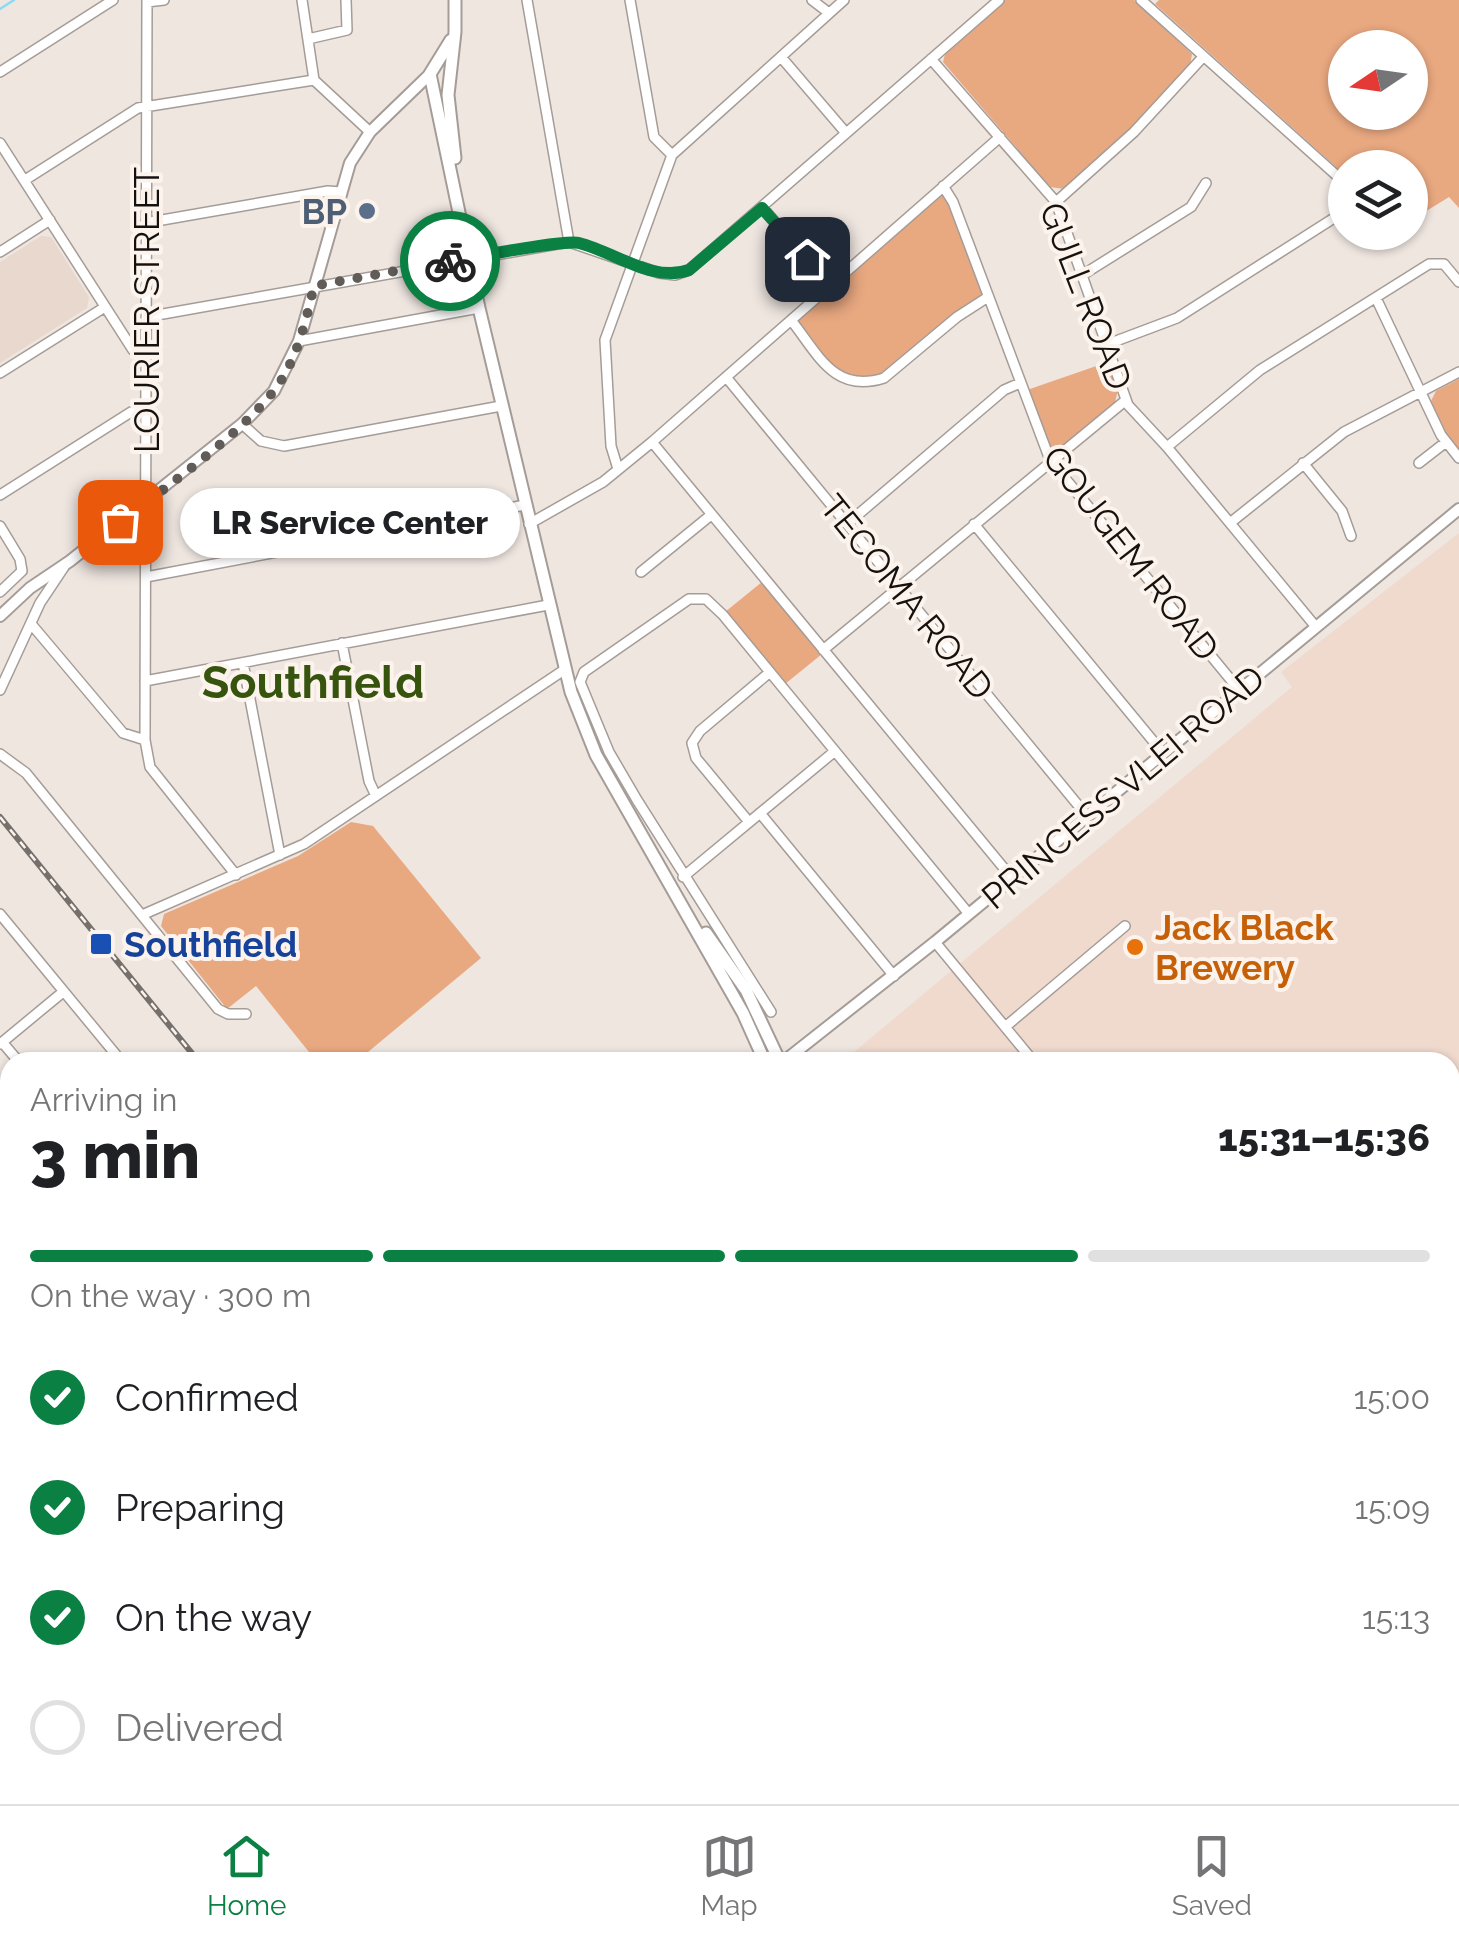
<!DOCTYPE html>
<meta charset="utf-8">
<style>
:root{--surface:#fff;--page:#f2f2f2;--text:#202124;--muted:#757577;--line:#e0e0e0;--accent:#0b8043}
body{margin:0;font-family:Raleway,sans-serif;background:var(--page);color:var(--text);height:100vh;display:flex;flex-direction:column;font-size:38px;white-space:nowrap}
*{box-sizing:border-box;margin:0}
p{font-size:32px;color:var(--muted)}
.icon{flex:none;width:55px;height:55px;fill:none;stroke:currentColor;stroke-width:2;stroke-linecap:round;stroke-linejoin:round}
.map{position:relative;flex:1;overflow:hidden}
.details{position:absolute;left:0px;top:1052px;width:1460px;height:752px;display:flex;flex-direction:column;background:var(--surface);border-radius:30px 30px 0 0;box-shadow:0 2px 8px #0004}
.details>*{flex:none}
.needle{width:65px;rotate:257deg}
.controls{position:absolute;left:1328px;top:30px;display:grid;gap:20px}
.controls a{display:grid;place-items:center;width:100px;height:100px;border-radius:50%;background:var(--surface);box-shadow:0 2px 8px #0004;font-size:50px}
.pin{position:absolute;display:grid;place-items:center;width:85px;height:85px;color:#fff;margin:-42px;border-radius:20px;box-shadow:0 5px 15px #0006}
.courier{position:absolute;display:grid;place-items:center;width:100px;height:100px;margin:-50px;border:8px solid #0b8043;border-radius:50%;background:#fff;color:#222;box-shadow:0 2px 12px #0007}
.bubble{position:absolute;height:70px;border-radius:35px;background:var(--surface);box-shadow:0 2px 8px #0004;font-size:32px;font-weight:800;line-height:70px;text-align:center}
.overview em{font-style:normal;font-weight:800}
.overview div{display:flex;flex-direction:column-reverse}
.overview{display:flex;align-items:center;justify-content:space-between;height:170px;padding:0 30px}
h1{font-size:65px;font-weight:800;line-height:75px}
.bar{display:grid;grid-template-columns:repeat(4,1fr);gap:15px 10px;align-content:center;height:120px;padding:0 30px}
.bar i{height:12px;border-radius:8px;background:var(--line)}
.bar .selected{background:var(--accent)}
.bar p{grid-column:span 4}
ol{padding:0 30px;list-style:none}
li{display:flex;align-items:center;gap:30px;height:110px}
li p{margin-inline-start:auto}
li .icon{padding:10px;border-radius:50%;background:var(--accent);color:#fff;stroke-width:4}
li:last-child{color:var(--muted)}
li i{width:55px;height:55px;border:5px solid var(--line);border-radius:50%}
.tab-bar{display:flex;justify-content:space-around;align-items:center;height:140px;border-top:2px solid var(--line);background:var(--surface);font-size:28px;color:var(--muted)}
.tab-bar a{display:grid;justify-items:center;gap:5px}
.tab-bar .selected{color:var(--accent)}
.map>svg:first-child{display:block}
</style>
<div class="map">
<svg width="1459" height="1804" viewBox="0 0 1459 1804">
<rect width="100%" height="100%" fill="#efe6e0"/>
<path fill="#e9d8ce" d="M41,236L51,237L89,297L87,308L0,363V262Z"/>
<path fill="#f0d9cd" d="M1459,533V1273L1450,1275V1062H842L1292,687L1281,672Z
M801,1795H848L845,1804H808Z"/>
<path fill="#e8a880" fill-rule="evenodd" d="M1004,0H1134L1192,54L1190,66L1141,119L1064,189L1050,187L943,62L946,50Z
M1159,0H1459V208L1449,197L1415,218L1410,211V168H1345V175L1155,4ZM1345,48H1410V112H1345Z
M943,186L988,297L884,378L843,379L791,320Z
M1108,362L1118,390L1115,402L1061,447H1050L1027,390Z
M1459,379V449L1445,431L1431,401L1436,391Z
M762,582L822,654L785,684L725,612Z
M351,822L373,826L481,958L356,1062H317L256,986L227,1009L161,926L164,914L298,856Z
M1459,1289V1448L1450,1454V1290Z
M0,1472L10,1474V1692L0,1701Z
M377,1795H428L432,1804H380Z
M550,1795H782L790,1804H545Z
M927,1795H983L981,1804H924Z"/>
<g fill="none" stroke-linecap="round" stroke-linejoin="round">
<path stroke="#8dd9f8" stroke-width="2.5" d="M0,9L14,0
M1450,1393L1459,1397"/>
<g stroke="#a59c97" stroke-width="12">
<path id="minor" d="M302,0L314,80L370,132
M527,0L569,242
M630,0L654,137L672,155
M812,0L829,13
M1141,0L1345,183
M147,2L164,0
M308,39L347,30L346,0
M781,57L846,133
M931,59L1056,202L1128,405L1167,447L1316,627
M0,72L113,0
M0,143L133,350L145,354
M25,180L138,108L314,80
M943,186L953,202L1050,460L1240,691
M1056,202L1134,132L1203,57
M762,207L829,285
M145,223L328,191L341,192
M0,252L50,220
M1084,274L1191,207L1206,183
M1376,298L1441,435L1459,458
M146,317L569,242L659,273L675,275L689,270L999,0
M791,320C818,354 834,394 884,378L957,317L988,297
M299,341L479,308
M1108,344L1177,318L1345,211
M0,373L105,307
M726,377L1087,816
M242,424L261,441L284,446L501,406
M652,442L1012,878
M1167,447L1260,370L1429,264H1444L1459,282
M1303,463L1342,511L1351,536
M1419,463L1446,442
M618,469L611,446L605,340L672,155L844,0
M0,495L131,412L145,411
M1230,523L1344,432L1459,372
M529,524L603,482L652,442L1000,137
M847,524L1004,390L1020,383
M974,524L1163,753
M0,526L20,559L22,571L0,592
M641,572L711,515
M146,577L525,505
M32,625L123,733L145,740L150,767L236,875
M342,643L369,781L376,796
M823,650L1126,400
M243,663L280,855
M145,681L548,605
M0,690L40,603L64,567
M145,740L147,0
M0,754L26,773L218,1009L228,1014H246
M760,813L894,976
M749,822L696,758L692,743L700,731L770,672
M683,877L835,751
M0,914L122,1062
M142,915L304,844L564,670
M935,942L1034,1062
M771,1012L637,800L609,752L580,682L584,672L689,599H706L723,615L969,914
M1005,1027L1125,926
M2,1042L19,1062
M0,1044L63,992
M0,1159L10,1172
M0,1271L10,1263
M0,1280L10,1292
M1450,1285L1459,1284
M0,1467L10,1469
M1450,1560L1459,1557
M1450,1652L1459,1650
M0,1743L10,1755
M42,1795L50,1804
M173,1795L178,1804
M267,1795L271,1804
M370,1795L375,1804
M1077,1795L1082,1804
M1182,1795L1187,1804
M1287,1795L1291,1804
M1393,1795L1397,1804
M343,1804L362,1795
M540,1804L545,1795
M919,1804L921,1795
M985,1804L987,1795"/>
</g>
<g stroke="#a59c97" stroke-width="14">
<path id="tertiary" d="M0,616L30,588L70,561L242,424L274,391L299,341L350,163L370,132L430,74
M783,1062L935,942L1459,509
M0,1402L10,1414
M0,1715L10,1706"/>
</g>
<g stroke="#a59c97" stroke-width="15">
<path id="secondary" d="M455,0V32L448,95L455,158
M430,74L479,308L571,692L596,755L743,1013L765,1062
M430,74L451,40
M706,933L746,990L780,1062
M872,1804L874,1795"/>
</g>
<use href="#minor" stroke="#fff" stroke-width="9"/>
<use href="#tertiary" stroke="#fff" stroke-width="10"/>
<use href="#secondary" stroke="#fff" stroke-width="11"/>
<g stroke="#75706c" stroke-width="6">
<path id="rail" d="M0,817L199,1062
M793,1795L800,1804"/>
</g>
<use href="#rail" stroke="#fdf3ed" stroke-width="2.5" stroke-dasharray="8" stroke-linecap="butt"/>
</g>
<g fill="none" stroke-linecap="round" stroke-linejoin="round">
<path stroke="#615c58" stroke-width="10" stroke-dasharray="0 18" d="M120,522C166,487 259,422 285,374C300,347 307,316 314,286L450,261"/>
<path stroke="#0b8043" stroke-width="12" d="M450,261C471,258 565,239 579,243C615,252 653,283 689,270L762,208L807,259"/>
</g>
<circle fill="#5c6f8a" stroke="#fdf3ed" stroke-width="4" cx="367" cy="211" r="10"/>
<rect fill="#1a4fb4" stroke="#fdf3ed" stroke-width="4" x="89" y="932" width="24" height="24" rx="5"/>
<circle fill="#e8710a" stroke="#fdf3ed" stroke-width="4" cx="1135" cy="947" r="10"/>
<g text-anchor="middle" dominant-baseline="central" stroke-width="8" stroke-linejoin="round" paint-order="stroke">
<g font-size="35" font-weight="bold" fill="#4e5e75" stroke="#fdf3ed" text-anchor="end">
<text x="347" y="211">BP</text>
</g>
<g font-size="35" fill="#14110f" stroke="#fdf3ed">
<text transform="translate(1086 296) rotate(69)">GULL ROAD</text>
<text transform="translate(146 310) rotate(-90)">LOURIER STREET</text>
<text transform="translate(1131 553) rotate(52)">GOUGEM ROAD</text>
<text transform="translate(907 597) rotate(51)">TECOMA ROAD</text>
<text transform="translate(1123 787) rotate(-40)">PRINCESS VLEI ROAD</text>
</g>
<g font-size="35" font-weight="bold" fill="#c56008" stroke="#fdf3ed" text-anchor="start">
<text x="1155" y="927">Jack Black<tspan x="1155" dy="40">Brewery</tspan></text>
</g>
<g font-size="35" font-weight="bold" fill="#164399" stroke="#fdf3ed" text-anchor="start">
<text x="124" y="944">Southfield</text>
</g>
<g font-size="45" font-weight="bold" fill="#37540e" stroke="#fdf3ed">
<text x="313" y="682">Southfield</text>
</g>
</g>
</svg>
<div class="controls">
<a><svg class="needle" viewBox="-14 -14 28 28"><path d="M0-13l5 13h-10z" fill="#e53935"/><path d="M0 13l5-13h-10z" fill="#757577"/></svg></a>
<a><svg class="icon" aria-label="layers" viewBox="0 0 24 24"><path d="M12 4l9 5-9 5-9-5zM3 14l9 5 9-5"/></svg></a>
</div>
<div class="pin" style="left:120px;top:522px;background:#ea580c"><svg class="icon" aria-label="bag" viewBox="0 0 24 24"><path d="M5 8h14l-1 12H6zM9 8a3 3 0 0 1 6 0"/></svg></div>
<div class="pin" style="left:807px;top:259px;background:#1f2937"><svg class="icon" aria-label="home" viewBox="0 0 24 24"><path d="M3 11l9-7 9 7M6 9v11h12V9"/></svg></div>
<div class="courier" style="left:450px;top:261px"><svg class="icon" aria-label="bike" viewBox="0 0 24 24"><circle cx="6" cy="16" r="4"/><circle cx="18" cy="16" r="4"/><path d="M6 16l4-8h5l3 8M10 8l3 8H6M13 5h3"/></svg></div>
<div class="bubble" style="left:180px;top:488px;width:340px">LR Service Center</div>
<section class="details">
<div class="overview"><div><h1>3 min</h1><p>Arriving in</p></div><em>15:31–15:36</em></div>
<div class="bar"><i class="selected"></i><i class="selected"></i><i class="selected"></i><i></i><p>On the way · 300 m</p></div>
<ol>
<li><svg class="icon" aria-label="check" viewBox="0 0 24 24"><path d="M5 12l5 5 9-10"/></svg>Confirmed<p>15:00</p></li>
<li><svg class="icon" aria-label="check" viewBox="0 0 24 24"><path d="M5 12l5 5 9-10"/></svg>Preparing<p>15:09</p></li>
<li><svg class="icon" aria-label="check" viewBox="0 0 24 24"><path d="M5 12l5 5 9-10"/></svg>On the way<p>15:13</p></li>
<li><i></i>Delivered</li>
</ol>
</section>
</div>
<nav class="tab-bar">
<a class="selected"><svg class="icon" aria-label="home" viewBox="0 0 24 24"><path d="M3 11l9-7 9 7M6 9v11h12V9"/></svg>Home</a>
<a><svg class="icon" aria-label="map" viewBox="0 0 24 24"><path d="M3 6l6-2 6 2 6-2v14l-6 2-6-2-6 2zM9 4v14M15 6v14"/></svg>Map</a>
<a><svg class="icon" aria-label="saved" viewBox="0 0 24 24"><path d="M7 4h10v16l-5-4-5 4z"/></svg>Saved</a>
</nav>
